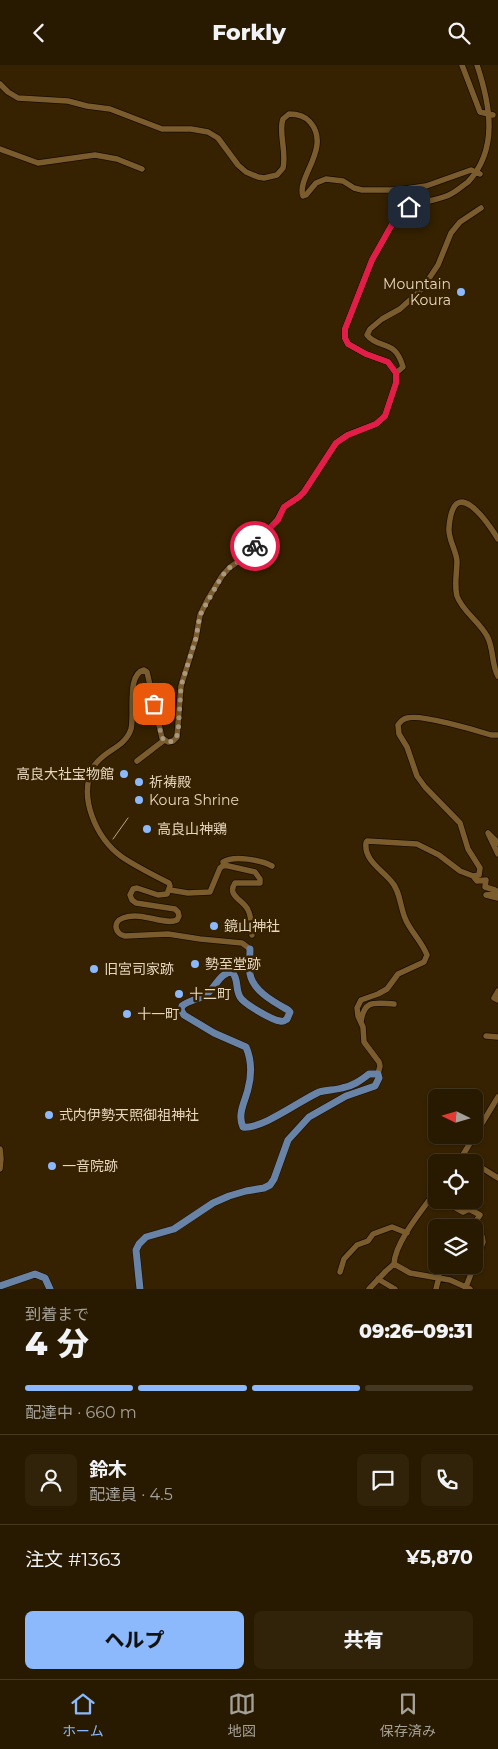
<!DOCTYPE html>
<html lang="ja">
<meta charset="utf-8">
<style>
:root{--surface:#281a00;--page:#30230a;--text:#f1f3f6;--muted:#a5a199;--line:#443822;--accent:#8bb9fc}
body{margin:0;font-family:Montserrat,"Noto Sans JP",sans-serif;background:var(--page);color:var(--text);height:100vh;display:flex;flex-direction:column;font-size:19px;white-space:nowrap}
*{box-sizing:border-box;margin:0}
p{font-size:16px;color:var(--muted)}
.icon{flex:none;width:28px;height:28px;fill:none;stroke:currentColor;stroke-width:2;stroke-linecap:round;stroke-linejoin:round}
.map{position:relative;height:1224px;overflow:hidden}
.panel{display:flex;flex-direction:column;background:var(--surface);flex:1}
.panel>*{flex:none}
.needle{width:32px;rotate:275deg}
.tools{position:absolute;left:428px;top:1024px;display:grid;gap:10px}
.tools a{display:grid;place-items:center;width:55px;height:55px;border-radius:8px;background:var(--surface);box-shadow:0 1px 4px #0004,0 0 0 1px var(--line);font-size:25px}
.pin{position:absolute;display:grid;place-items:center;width:42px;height:42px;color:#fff;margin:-21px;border-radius:10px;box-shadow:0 2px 8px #0006}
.courier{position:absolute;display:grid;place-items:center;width:50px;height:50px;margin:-25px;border:4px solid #e11d48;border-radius:50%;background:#fff;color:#222;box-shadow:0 1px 6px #0007}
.overview em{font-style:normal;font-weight:800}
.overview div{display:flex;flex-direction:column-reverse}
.overview{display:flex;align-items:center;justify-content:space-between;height:85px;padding:0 25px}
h1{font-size:32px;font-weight:800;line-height:38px}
.bar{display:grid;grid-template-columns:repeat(4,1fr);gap:8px 5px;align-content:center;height:60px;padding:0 25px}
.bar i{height:6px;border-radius:4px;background:var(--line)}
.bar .active{background:var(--accent)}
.bar p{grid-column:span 4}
.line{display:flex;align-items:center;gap:12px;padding:0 25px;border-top:1px solid var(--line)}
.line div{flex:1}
.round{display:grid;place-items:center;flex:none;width:52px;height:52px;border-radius:8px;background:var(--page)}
.cta{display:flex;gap:10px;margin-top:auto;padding:10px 25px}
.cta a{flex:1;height:58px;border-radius:8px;background:var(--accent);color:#111;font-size:20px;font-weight:800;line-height:58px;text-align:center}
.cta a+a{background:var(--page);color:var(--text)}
header{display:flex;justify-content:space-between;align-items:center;height:65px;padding:0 25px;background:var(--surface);font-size:22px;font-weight:800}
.tabs{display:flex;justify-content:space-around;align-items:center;height:70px;border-top:1px solid var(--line);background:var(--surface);font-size:14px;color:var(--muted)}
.tabs a{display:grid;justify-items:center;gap:2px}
.tabs .active{color:var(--accent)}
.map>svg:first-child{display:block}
</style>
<header><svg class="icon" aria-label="back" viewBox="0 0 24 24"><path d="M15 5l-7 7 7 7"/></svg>Forkly<svg class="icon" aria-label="search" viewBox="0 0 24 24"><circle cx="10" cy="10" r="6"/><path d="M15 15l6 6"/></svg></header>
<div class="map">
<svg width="498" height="1224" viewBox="0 0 498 1224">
<rect width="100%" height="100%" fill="#362200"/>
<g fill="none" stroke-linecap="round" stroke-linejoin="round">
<g stroke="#1a0c00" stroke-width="7">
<path id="minor" d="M462,0L480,47L493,50
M0,19L8,27L18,33L68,36L87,41L110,44L162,64H191L208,67L218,73L238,100L246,107L258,112L264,113L277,110L283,103C287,87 278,67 283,54L289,49C297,49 305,51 310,57C332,82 296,113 303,131L306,130L316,118L326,114L343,116L354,123L362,125H399L426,121L471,105L480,109
M0,84L38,98L95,90L117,94L142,104
M396,308L403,302C395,273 379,285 367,270L370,264L382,254L400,244L422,224L438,200L451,168L460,157L481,143
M498,474C485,453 453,409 449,463C448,474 456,485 457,496C457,507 454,520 457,531C462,546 479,556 487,571C494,583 491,599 498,611
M137,696L163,676
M498,778L488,768L498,789
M224,800L223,797C234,790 261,795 272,801
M473,811L479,810L480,803L468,784L460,758L425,722L417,711L407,682L399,669L398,660C400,657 402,654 407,653C421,649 475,665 491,670H498
M170,825L188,828L210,827L220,803L224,800L255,807L260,814V818H235C226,831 244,835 248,845C252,852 251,863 252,870
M498,828L486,830L498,833
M250,884L242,878L200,874L168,869L125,871C115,869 112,857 123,853C142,846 165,861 177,855L179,851L178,847L175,844L136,838L132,835L130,830L133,824L137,823L158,830L167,829L170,821L169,818C153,810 137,802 122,792C96,773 77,731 94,701C104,685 125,683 131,664C135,649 126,609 144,605L147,607L162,673L168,677L173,676L177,672L181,621L196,573L200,550L208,534L222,511L229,503L247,490L263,470L277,455L284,442L299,432L304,427L336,378L347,370L376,359L385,351L396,318V308L388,297L366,289L348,279L345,273V264L372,195L399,147C413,137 433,137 449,130C456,127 462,121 468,117C498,85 491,42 477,0
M498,926L494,933L498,935
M361,957C364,934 375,938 394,939
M486,971L498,972
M378,1009L380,1001L379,997L364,977L363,962L358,951L357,943L361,935L378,929L387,924L398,909L424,897L427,890C421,875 410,866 405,853C400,841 400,825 391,816C381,804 364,795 366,778L367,776L417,779L439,790L460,806L473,811L477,816L486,815L485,822L495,825L498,827
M0,1084L1,1094L0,1104
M458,1098L498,1032
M474,1098L498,1113
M442,1135L463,1147L469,1144L480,1150L472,1162
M394,1199L410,1208L450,1215L470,1224
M340,1207L344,1194L357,1180L368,1176L373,1169L392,1162L407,1168
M378,1214L395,1224
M466,1222L483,1177L482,1171L474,1164
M369,1224L386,1206L394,1199C395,1177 423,1144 436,1126
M436,1224L439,1212"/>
</g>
<g stroke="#1a0c00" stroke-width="8">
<path id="major" d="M0,1221L35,1209L45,1213L50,1224
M140,1224L136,1185L139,1179L146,1172L174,1164L213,1138L229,1131L246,1126L264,1123L270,1120L274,1114L288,1075L309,1052L346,1031L375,1021L379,1013L378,1009H369C360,1016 353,1021 342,1023C335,1025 326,1025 319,1027C301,1035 261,1065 243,1062C237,1049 245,1037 248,1024C252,1009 252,996 246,982L214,968L184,950L181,945L182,941C190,934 200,935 208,928C216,921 221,907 232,907C239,914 235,924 240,932C244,939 272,955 280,956C284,957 284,956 287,954L290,947L288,945C274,937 253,926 250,909C249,901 250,892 250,884"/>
</g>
<use href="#minor" stroke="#7a5c2d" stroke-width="5.5"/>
<use href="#major" stroke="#6983a7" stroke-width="7"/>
<path stroke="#b9a78c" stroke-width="1" d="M113,774L128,753"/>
</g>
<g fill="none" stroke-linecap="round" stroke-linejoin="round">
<path stroke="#aa987c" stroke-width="5" stroke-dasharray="0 9" d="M154,639L162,673L168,677L173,676L178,669L181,621L196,573L200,550L222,511L229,503L247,490L255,481"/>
<path stroke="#e11d48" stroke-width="6" d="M255,481L263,470L278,455L284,442L299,432L304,427L336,378L348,370L376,359L385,351L396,318V308L388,297L366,289L348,279L345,273V264L372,195L399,147L409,142"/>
</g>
<g fill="#8bb9fc" stroke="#362200" stroke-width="2">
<circle cx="461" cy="227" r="5"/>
<circle cx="124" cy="709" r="5"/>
<circle cx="139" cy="717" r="5"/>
<circle cx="139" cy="735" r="5"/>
<circle cx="147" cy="764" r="5"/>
<circle cx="214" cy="861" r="5"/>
<circle cx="195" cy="899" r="5"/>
<circle cx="94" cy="904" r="5"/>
<circle cx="179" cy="929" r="5"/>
<circle cx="127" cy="949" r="5"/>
<circle cx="49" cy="1050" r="5"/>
<circle cx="52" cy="1101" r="5"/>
</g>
<g text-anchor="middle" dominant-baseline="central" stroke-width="5" stroke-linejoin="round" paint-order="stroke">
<g font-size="14" fill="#e8d7bf" stroke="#362200" text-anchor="start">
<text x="451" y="219" text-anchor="end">Mountain<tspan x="451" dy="16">Koura</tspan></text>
<text x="114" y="709" text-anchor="end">高良大社宝物館</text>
<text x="149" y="717">祈祷殿</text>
<text x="149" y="735">Koura Shrine</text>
<text x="157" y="764">高良山神鶏</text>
<text x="224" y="861">鏡山神社</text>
<text x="205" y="899">勢至堂跡</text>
<text x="104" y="904">旧宮司家跡</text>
<text x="189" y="929">十二町</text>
<text x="137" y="949">十一町</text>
<text x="59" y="1050">式内伊勢天照御祖神社</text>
<text x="62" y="1101">一音院跡</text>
</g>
</g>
</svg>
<div class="tools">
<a><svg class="needle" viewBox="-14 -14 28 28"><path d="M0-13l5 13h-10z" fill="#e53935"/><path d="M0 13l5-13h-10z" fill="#a5a199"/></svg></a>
<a><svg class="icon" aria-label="locate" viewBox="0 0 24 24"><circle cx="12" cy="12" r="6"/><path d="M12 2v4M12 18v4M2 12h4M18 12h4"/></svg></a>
<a><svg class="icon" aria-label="layers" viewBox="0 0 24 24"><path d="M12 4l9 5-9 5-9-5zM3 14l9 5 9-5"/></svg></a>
</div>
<div class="pin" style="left:154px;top:639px;background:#ea580c"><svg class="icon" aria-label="bag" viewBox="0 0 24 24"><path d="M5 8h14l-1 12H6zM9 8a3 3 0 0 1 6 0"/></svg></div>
<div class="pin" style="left:409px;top:142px;background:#1f2937"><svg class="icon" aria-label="home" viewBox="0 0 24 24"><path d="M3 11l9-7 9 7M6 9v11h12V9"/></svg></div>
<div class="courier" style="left:255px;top:481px"><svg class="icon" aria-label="bike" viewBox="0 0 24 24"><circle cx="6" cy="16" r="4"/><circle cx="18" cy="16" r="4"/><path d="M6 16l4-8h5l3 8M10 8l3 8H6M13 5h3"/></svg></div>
</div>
<section class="panel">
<div class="overview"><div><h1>4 分</h1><p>到着まで</p></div><em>09:26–09:31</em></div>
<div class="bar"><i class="active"></i><i class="active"></i><i class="active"></i><i></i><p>配達中 · 660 m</p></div>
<div class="line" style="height:90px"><a class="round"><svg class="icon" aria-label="person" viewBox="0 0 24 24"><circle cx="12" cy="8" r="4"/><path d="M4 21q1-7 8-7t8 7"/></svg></a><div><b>鈴木</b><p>配達員 · 4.5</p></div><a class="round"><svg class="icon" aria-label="chat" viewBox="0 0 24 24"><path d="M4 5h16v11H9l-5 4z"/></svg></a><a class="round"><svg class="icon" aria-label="phone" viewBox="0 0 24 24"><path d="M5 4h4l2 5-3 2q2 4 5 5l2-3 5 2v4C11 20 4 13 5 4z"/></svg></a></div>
<div class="line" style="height:65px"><div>注文 #1363</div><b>¥5,870</b></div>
<div class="cta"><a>ヘルプ</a><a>共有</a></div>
</section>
<nav class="tabs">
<a class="active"><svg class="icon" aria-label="home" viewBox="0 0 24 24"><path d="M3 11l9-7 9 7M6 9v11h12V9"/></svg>ホーム</a>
<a><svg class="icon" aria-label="map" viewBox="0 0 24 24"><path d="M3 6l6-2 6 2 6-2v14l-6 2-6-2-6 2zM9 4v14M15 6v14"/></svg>地図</a>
<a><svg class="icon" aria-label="saved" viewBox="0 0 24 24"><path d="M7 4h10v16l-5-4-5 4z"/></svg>保存済み</a>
</nav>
